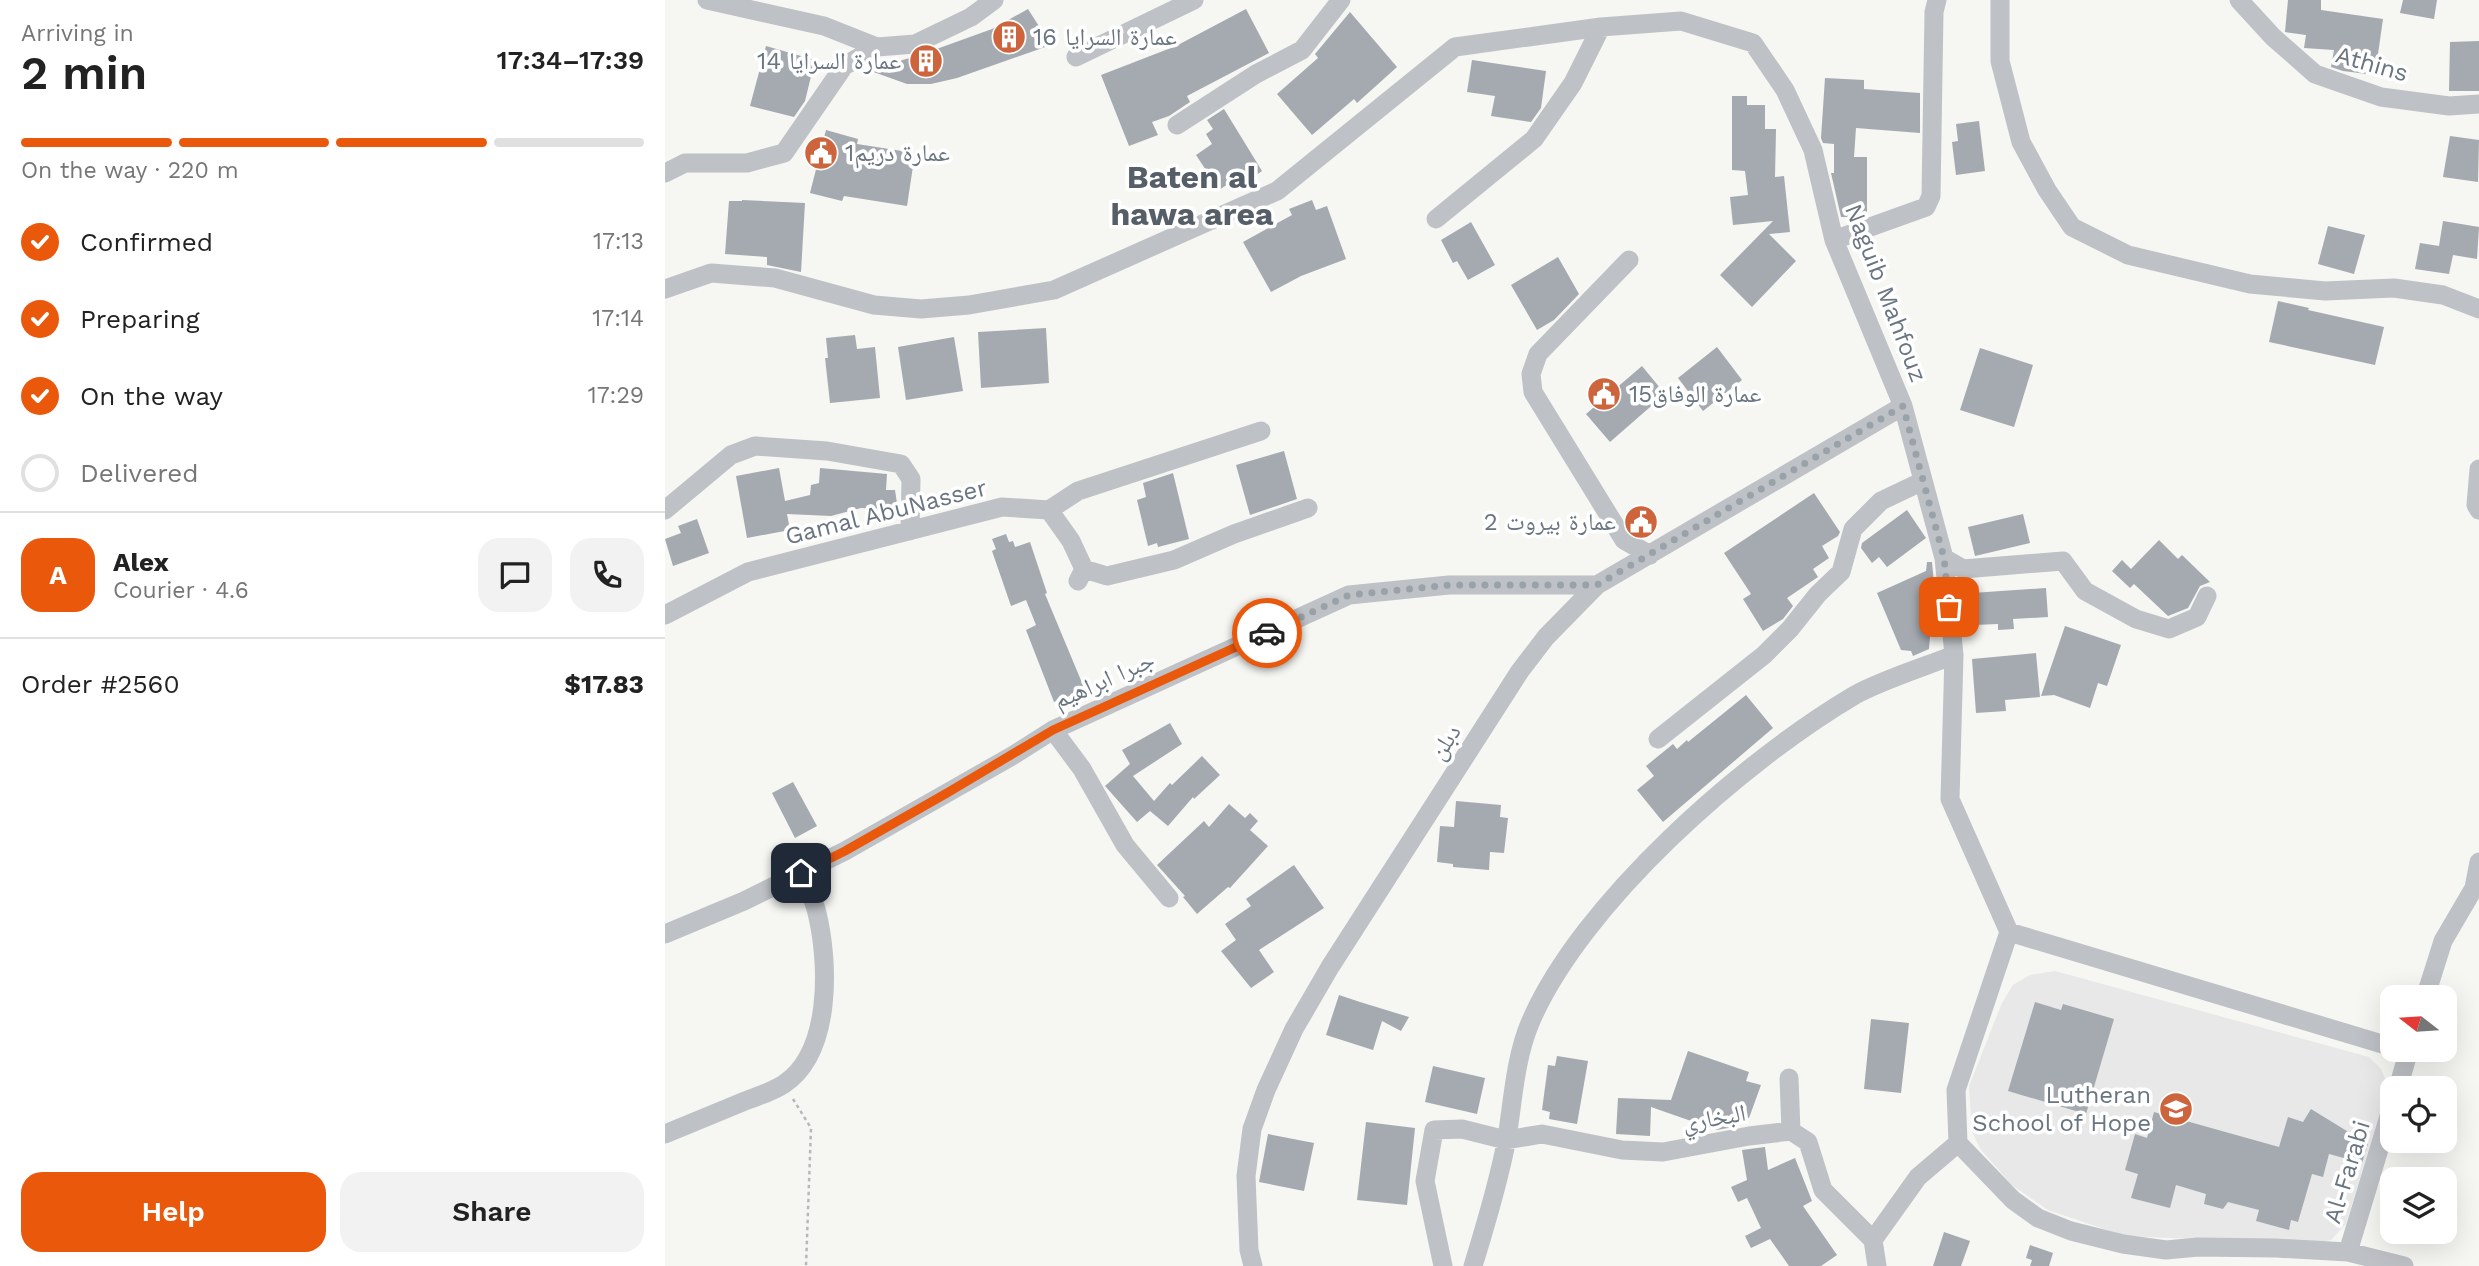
<!DOCTYPE html>
<meta charset="utf-8">
<style>
:root{--surface:#fff;--page:#f2f2f2;--text:#222;--muted:#767676;--line:#e0e0e0;--accent:#ea580c}
body{margin:0;font-family:"Work Sans","Noto Naskh Arabic",sans-serif;background:var(--page);color:var(--text);height:100vh;display:flex;flex-direction:column;font-size:26px;white-space:nowrap}
*{box-sizing:border-box;margin:0}
p{font-size:23px;color:var(--muted)}
.icon{flex:none;width:38px;height:38px;fill:none;stroke:currentColor;stroke-width:2;stroke-linecap:round;stroke-linejoin:round}
.map{position:relative;flex:1;overflow:hidden}
.side{display:flex;flex-direction:column;background:var(--surface);width:665px}
.side>*{flex:none}
.needle{width:46px;rotate:287deg}
.tools{position:absolute;left:1715px;top:985px;display:grid;gap:14px}
.tools a{display:grid;place-items:center;width:77px;height:77px;border-radius:14px;background:var(--surface);box-shadow:0 7px 28px #0002;font-size:35px}
.pin{position:absolute;display:grid;place-items:center;width:60px;height:60px;color:#fff;margin:-30px;border-radius:14px;box-shadow:0 4px 10px #0006}
.courier{position:absolute;display:grid;place-items:center;width:70px;height:70px;margin:-35px;border:5px solid #ea580c;border-radius:50%;background:#fff;color:#222;box-shadow:0 2px 9px #0007}
.summary em{font-style:normal;font-weight:600}
.summary div{display:flex;flex-direction:column-reverse}
.summary{display:flex;align-items:center;justify-content:space-between;height:119px;padding:0 21px}
h1{font-size:46px;font-weight:600;line-height:52px}
.bar{display:grid;grid-template-columns:repeat(4,1fr);gap:10px 7px;align-content:center;height:84px;padding:0 21px}
.bar i{height:9px;border-radius:5px;background:var(--line)}
.bar .selected{background:var(--accent)}
.bar p{grid-column:span 4}
.line{display:flex;align-items:center;gap:18px;padding:0 21px;border-top:2px solid var(--line)}
.line div{flex:1}
.round{display:grid;place-items:center;flex:none;width:74px;height:74px;border-radius:21px;background:var(--page)}
ol{padding:0 21px;list-style:none}
li{display:flex;align-items:center;gap:21px;height:77px}
li p{margin-inline-start:auto}
li .icon{padding:7px;border-radius:50%;background:var(--accent);color:#fff;stroke-width:4}
li:last-child{color:var(--muted)}
li i{width:38px;height:38px;border:4px solid var(--line);border-radius:50%}
.cta{display:flex;gap:14px;margin-top:auto;padding:14px 21px}
.cta a{flex:1;height:80px;border-radius:21px;background:var(--accent);color:#fff;font-size:28px;font-weight:600;line-height:80px;text-align:center}
.cta a+a{background:var(--page);color:var(--text)}
main{display:flex;flex:1;min-height:0}
.map>svg:first-child{display:block}
</style>
<main>
<section class="side">
<div class="summary"><div><h1>2 min</h1><p>Arriving in</p></div><em>17:34–17:39</em></div>
<div class="bar"><i class="selected"></i><i class="selected"></i><i class="selected"></i><i></i><p>On the way · 220 m</p></div>
<ol>
<li><svg class="icon" aria-label="check" viewBox="0 0 24 24"><path d="M5 12l5 5 9-10"/></svg>Confirmed<p>17:13</p></li>
<li><svg class="icon" aria-label="check" viewBox="0 0 24 24"><path d="M5 12l5 5 9-10"/></svg>Preparing<p>17:14</p></li>
<li><svg class="icon" aria-label="check" viewBox="0 0 24 24"><path d="M5 12l5 5 9-10"/></svg>On the way<p>17:29</p></li>
<li><i></i>Delivered</li>
</ol>
<div class="line" style="height:126px"><b class="round" style="background:var(--accent);color:#fff">A</b><div><b>Alex</b><p>Courier · 4.6</p></div><a class="round"><svg class="icon" aria-label="chat" viewBox="0 0 24 24"><path d="M4 5h16v11H9l-5 4z"/></svg></a><a class="round"><svg class="icon" aria-label="phone" viewBox="0 0 24 24"><path d="M5 4h4l2 5-3 2q2 4 5 5l2-3 5 2v4C11 20 4 13 5 4z"/></svg></a></div>
<div class="line" style="height:91px"><div>Order #2560</div><b>$17.83</b></div>
<div class="cta"><a>Help</a><a>Share</a></div>
</section>
<div class="map">
<svg width="1814" height="1266" viewBox="0 0 1814 1266">
<rect width="100%" height="100%" fill="#f6f6f3"/>
<path fill="#e7e8e7" d="M1390,971L1704,1057L1716,1069L1723,1086L1681,1224L1666,1240L1647,1244L1460,1236L1383,1210L1347,1185L1316,1150L1307,1132L1304,1086L1337,1003L1348,985L1365,975Z"/>
<path fill="#a4aab0" d="M1623,0H1656V10L1718,19L1710,75L1678,71L1666,67L1669,50L1639,48L1641,35L1620,32Z
M1738,0H1772L1769,19L1735,13Z
M363,9L386,45L292,78L266,84H242L203,70L255,55L327,29Z
M581,9L604,53L522,96L525,102L504,116L487,122L493,135L464,146L436,75L511,46Z
M685,12L732,67L692,103L689,99L647,135L612,94L653,58L650,54Z
M1814,41V91H1784L1785,42Z
M101,46L150,60L140,101L129,117L85,106Z
M807,60L881,71L876,108L866,122L826,116L830,96L802,92Z
M1160,78L1199,80V89L1255,93V133L1191,128L1189,157H1202V215L1196,217H1176L1166,173H1169V144L1158,143L1156,138Z
M1067,96H1082V105H1100V129H1111L1110,177L1119,176L1125,232L1104,234L1131,261L1087,307L1055,275L1108,221L1068,225L1065,197L1083,195L1080,171L1067,170Z
M559,109L597,171L577,185L572,178L554,190L531,155L547,144L541,134L548,129L542,120Z
M1314,121L1320,171L1291,175L1287,142L1293,141L1291,124Z
M161,130L193,139L192,144L250,153L242,206L179,196L177,201L145,193Z
M1785,136L1814,140L1813,182L1778,177Z
M77,200L140,203L136,272L102,265V257L60,254L64,201H77Z
M647,200L651,210L662,206L681,259L636,276L606,292L578,242L627,215L624,209Z
M1778,221L1814,227L1812,259L1788,255L1784,274L1750,269L1755,243L1774,246Z
M806,222L830,265L803,280L792,261L788,263L776,240Z
M1663,226L1700,235L1689,274L1653,264Z
M893,257L914,294L889,320L872,330L846,285Z
M1613,301L1644,308L1643,310L1719,327L1710,365L1604,342Z
M381,328L384,383L316,388L313,332Z
M190,335L192,349L210,347L215,398L165,403L160,358H163L161,338Z
M289,337L298,391L241,400L233,347Z
M1052,347L1077,380L1038,411L1013,378Z
M1315,348L1368,365L1349,427L1295,410Z
M977,366L1000,394L945,442L921,414Z
M619,451L632,499L585,515L571,465Z
M114,468L120,501L145,495L146,485L154,483L155,468L222,474L221,490H230L233,510L196,508L166,516L122,514L125,530L82,538L71,476Z
M508,473L524,539L493,547L492,543L483,546L472,500L481,497L478,483Z
M1149,493L1175,532L1173,536L1157,546L1164,558L1148,569L1153,577L1122,598L1128,606L1118,619L1098,631L1078,599L1086,594L1059,553Z
M1242,510L1261,538L1222,567L1214,557L1207,563L1196,548L1197,543Z
M1358,514L1365,543L1310,556L1303,527Z
M32,519L44,553L8,566L0,539L16,533L13,526Z
M341,534L344,542L348,541L350,547L365,542L382,593L380,594L420,690L389,702L361,630L371,625L361,600L346,606L327,551L331,549L327,539Z
M1494,540L1513,559L1517,555L1545,582L1535,586L1523,608L1503,616L1469,584L1465,588L1447,571L1457,560L1466,569Z
M1262,562H1267L1269,584L1264,649L1248,656L1246,651L1236,650L1212,593L1261,571Z
M1381,588L1383,617L1348,619L1349,629L1333,630V624L1309,625L1307,593Z
M1400,626L1456,645L1442,686L1433,683L1425,708L1389,695L1376,696Z
M1371,653L1375,697L1340,700L1341,711L1311,713L1307,659Z
M1081,695L1108,728L998,822L972,790L989,776L981,766L1008,744L1012,749L1022,740L1023,742Z
M505,723L517,744L468,776L489,801L505,783L507,785L537,756L555,775L529,799L528,797L503,826L485,811L472,822L440,786L465,764L457,750Z
M128,782L152,826L130,838L107,793Z
M791,801L836,805L835,817L843,818L839,853L825,852L824,870L788,867V864L772,862L775,826L789,827Z
M564,804L580,818L585,813L593,821L585,830L603,846L565,888L563,887L532,914L518,897L520,896L492,865L539,821L544,827Z
M629,865L659,908L594,950L609,972L586,988L556,951L571,940L560,924L586,906L581,899Z
M674,995L695,1002L744,1017L736,1031L717,1021L708,1050L661,1035Z
M1370,1002L1396,1010L1398,1004L1449,1019L1421,1114L1343,1091Z
M1206,1019L1244,1023L1236,1093L1199,1089Z
M1023,1051L1084,1072L1081,1081L1096,1085L1084,1118L1072,1114L1068,1127L1052,1130L986,1107L985,1136L951,1134L953,1098L1006,1100Z
M892,1056L923,1061L912,1124L884,1119L885,1112L877,1110L883,1065L890,1066Z
M768,1066L820,1078L812,1114L760,1102Z
M1646,1109L1703,1144L1697,1163L1664,1154L1658,1177L1647,1174L1633,1222L1626,1220L1624,1230L1591,1221L1594,1210L1563,1202L1558,1209L1539,1204L1541,1194L1511,1185L1505,1208L1466,1198L1473,1174L1460,1170L1470,1134L1482,1138L1489,1112L1614,1147L1623,1117L1638,1122Z
M701,1122L750,1128L742,1205L692,1200Z
M603,1134L649,1143L639,1191L594,1182Z
M1100,1147L1103,1170L1130,1158L1147,1201L1138,1206L1172,1255L1156,1266H1124L1105,1239L1086,1248L1080,1236L1096,1228L1082,1198L1073,1202L1066,1187L1082,1180L1077,1150Z
M1279,1232L1305,1241L1296,1266H1268Z
M1365,1245L1388,1253L1384,1266H1365L1367,1260L1361,1258Z"/>
<g fill="none" stroke-linecap="round" stroke-linejoin="round">
<path stroke="#b6b9bc" stroke-width="2.5" stroke-dasharray="3.5 3.5" stroke-linecap="butt" d="M128,1099L146,1128L141,1266"/>
<path stroke="#bec1c5" stroke-width="19" d="M42,0L159,26L212,47
M1335,0V61L1356,142L1382,190L1407,227L1463,255L1585,284L1660,291L1729,288L1778,295L1814,309
M1574,0L1608,37L1650,74L1716,97L1784,106L1814,104
M411,57L529,0
M512,125L591,74L637,50L676,0
M0,173L20,163H82L119,153L179,66L212,47L250,44L306,17L329,0
M771,219L869,139L908,83L936,27
M1169,240L1261,207L1266,196L1269,12L1272,0
M964,260L873,354L866,374L868,392L959,540L985,555
M0,289L46,273L110,278L209,305L256,309L304,305L389,290L612,191L790,47L936,27L1016,21L1088,43L1120,90L1148,150L1169,240L1238,406L1279,558L1289,655L1285,799L1344,932L1291,1090L1293,1143
M1814,469L1811,505L1814,510
M0,510L66,455L90,446L162,451L236,464L246,479L245,531
M384,510L413,491L596,431
M1279,558L1298,569L1398,561L1420,591L1471,619L1504,629L1532,617L1542,596
M419,569L442,576L509,560L569,534L643,508
M0,615L83,572L337,507L384,510L406,541L419,569L413,581
M388,730L417,769L460,845L504,898
M993,739L1099,655L1125,629L1153,594L1176,572L1188,529L1216,501L1258,481
M1344,932L1727,1047
M0,934L79,901L180,851L347,756L388,730L684,595L784,585H932
M1760,998L1778,941L1809,888L1814,862
M1124,1078L1126,1131
M1733,1088L1744,1050
M0,1134C27,1123 53,1112 80,1101C93,1096 107,1092 119,1084C167,1052 164,963 152,913C149,899 142,886 137,873
M1293,1143L1348,1200L1373,1218L1406,1231L1458,1244L1501,1250L1533,1247L1611,1248L1683,1252L1739,1266
M1683,1252L1727,1106
M588,1266L584,1250L581,1176L587,1129L601,1090L629,1029L665,967L855,671L881,637L932,585L1238,406
M778,1266L760,1181L769,1130L797,1129L841,1140L877,1134L957,1150L998,1152L1084,1136L1126,1131L1143,1142L1158,1190L1208,1240
M808,1266C821,1224 834,1181 842,1138C848,1100 850,1059 865,1023C916,903 1078,761 1190,695C1217,680 1259,667 1289,655
M1212,1266L1208,1240L1253,1177L1293,1143"/>
</g>
<g fill="none" stroke-linecap="round" stroke-linejoin="round">
<path stroke="#9aa2a9" stroke-width="7" stroke-dasharray="0 12.6" d="M602,633L684,595L784,585H932L1238,406L1279,558L1284,607"/>
<path stroke="#ea580c" stroke-width="9" d="M136,873L180,851L282,793L388,730L602,633"/>
</g>
<defs>
<g id="building-disc" transform="scale(1.75)"><circle r="9.5" fill="#cd643c" stroke="#fff"/><path d="M-4-6H4V6H1V3H-1V6H-4ZM-2.5-4.3h1.7v1.8h-1.7ZM.8-4.3h1.7v1.8H.8ZM-2.5-1h1.7V.8h-1.7ZM.8-1h1.7V.8H.8Z" fill="#fff"/></g>
<g id="civic-disc" transform="scale(1.75)"><circle r="9.5" fill="#cd643c" stroke="#fff"/><path d="M-.6-6.5H3V-4.5H.6V-3L4-1V1h2V6H-6V1h2V-1L-.6-3ZM-1.2 2.5V6h2.4V2.5Z" fill="#fff"/></g>
<g id="school-disc" transform="scale(1.75)"><circle r="9.5" fill="#cd643c" stroke="#fff"/><path d="M0-5L7-2L0 1L-7-2ZM-4 1L0 2.5L4 1V4Q0 6-4 4Z" fill="#fff"/></g>
</defs>
<g fill-rule="evenodd">
<use href="#building-disc" x="344" y="37"/>
<use href="#building-disc" x="261" y="61"/>
<use href="#civic-disc" x="156" y="153"/>
<use href="#civic-disc" x="939" y="394"/>
<use href="#civic-disc" x="976" y="522"/>
<use href="#school-disc" x="1511" y="1109"/>
</g>
<g text-anchor="middle" dominant-baseline="central" stroke-width="7" stroke-linejoin="round" paint-order="stroke">
<g font-size="24" fill="#697581" stroke="#fff" text-anchor="start">
<text x="368" y="37">عمارة السرايا 16</text>
<text x="236" y="61" text-anchor="end">عمارة السرايا 14</text>
<text x="180" y="153">عمارة دريم1</text>
<text x="964" y="394">عمارة الوفاق15</text>
<text x="951" y="522" text-anchor="end">عمارة بيروت 2</text>
<text x="1486" y="1095" text-anchor="end">Lutheran<tspan x="1486" dy="28">School of Hope</tspan></text>
</g>
<g font-size="24" fill="#697581" stroke="#fff">
<text transform="translate(1707 64) rotate(16)">Athins</text>
<text transform="translate(1221 293) rotate(69)">Naguib Mahfouz</text>
<text transform="translate(221 512) rotate(-14)">Gamal AbuNasser</text>
<text transform="translate(439 680) rotate(-24)">جبرا ابراهيم</text>
<text transform="translate(780 742) rotate(-57)">دبلن</text>
<text transform="translate(1049 1118) rotate(-10)">البخاري</text>
<text transform="translate(1682 1172) rotate(-73)">Al-Farabi</text>
</g>
<g font-size="32" font-weight="bold" fill="#565e67" stroke="#fff">
<text x="527" y="177">Baten al<tspan x="527" dy="37">hawa area</tspan></text>
</g>
</g>
</svg>
<div class="tools">
<a><svg class="needle" viewBox="-14 -14 28 28"><path d="M0-13l5 13h-10z" fill="#e53935"/><path d="M0 13l5-13h-10z" fill="#767676"/></svg></a>
<a><svg class="icon" aria-label="locate" viewBox="0 0 24 24"><circle cx="12" cy="12" r="6"/><path d="M12 2v4M12 18v4M2 12h4M18 12h4"/></svg></a>
<a><svg class="icon" aria-label="layers" viewBox="0 0 24 24"><path d="M12 4l9 5-9 5-9-5zM3 14l9 5 9-5"/></svg></a>
</div>
<div class="pin" style="left:1284px;top:607px;background:#ea580c"><svg class="icon" aria-label="bag" viewBox="0 0 24 24"><path d="M5 8h14l-1 12H6zM9 8a3 3 0 0 1 6 0"/></svg></div>
<div class="pin" style="left:136px;top:873px;background:#1f2937"><svg class="icon" aria-label="home" viewBox="0 0 24 24"><path d="M3 11l9-7 9 7M6 9v11h12V9"/></svg></div>
<div class="courier" style="left:602px;top:633px"><svg class="icon" aria-label="car" viewBox="0 0 24 24"><path d="M5 17H2v-5l4-1 3-4h7l3 4 3 1v5h-3M9 17h6M6 11h13"/><circle cx="7" cy="17" r="2"/><circle cx="17" cy="17" r="2"/></svg></div>
</div>
</main>
